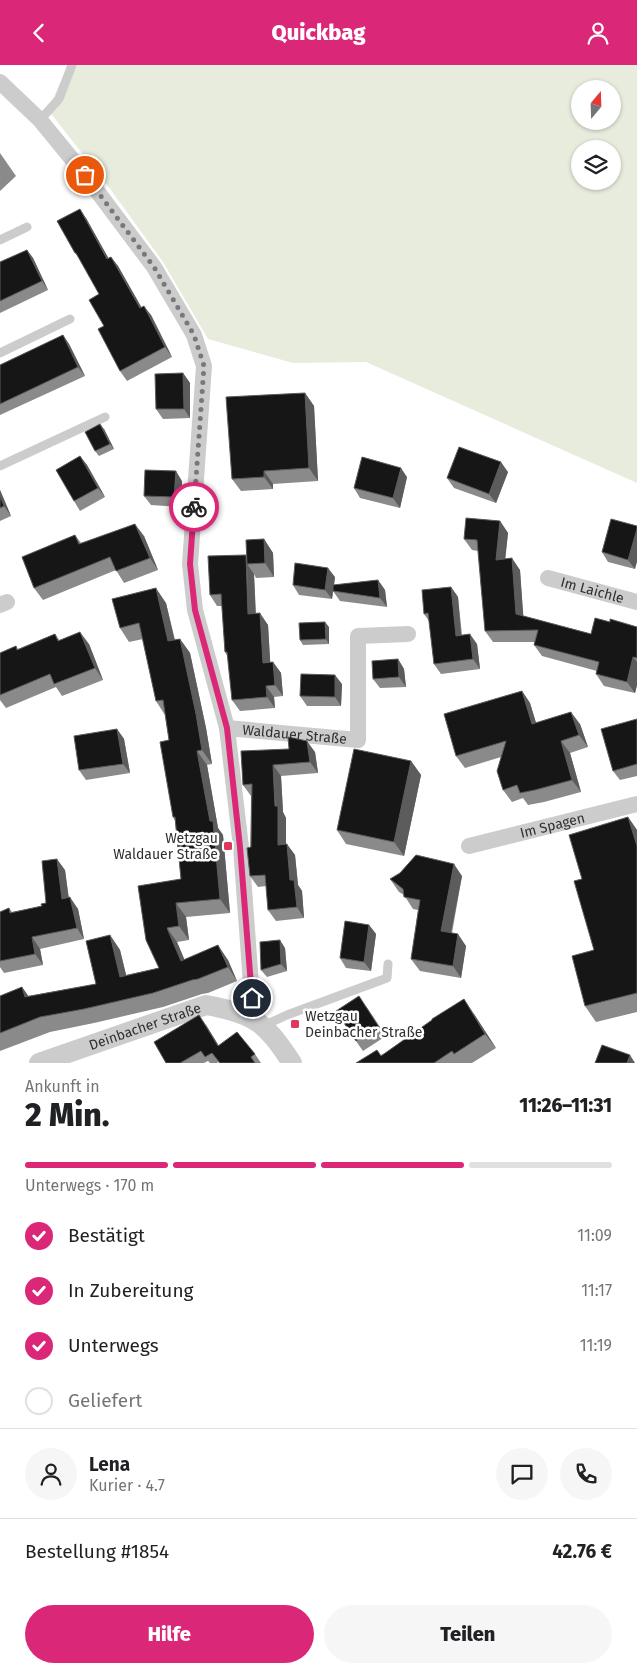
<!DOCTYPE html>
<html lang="de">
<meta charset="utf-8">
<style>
:root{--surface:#fff;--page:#f6f6f6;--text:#202124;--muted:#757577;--line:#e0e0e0;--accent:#db2777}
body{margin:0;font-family:"Fira Sans",sans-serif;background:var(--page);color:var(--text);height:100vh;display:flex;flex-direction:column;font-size:19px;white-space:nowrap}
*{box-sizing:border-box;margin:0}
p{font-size:16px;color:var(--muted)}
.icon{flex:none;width:28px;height:28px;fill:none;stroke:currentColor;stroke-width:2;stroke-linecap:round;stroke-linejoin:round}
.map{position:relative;height:998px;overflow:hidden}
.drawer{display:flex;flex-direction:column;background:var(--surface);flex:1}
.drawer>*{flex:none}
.needle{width:32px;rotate:19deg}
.fabs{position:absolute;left:571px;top:15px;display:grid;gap:10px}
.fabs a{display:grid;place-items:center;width:50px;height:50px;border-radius:50%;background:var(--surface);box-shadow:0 1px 4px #0004;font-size:25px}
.pin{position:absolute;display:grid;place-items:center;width:42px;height:42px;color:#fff;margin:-21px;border:2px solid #fff;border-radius:50%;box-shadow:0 1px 5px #0007}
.courier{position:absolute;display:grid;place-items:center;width:50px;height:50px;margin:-25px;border:4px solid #db2777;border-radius:50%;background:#fff;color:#222;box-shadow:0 1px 6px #0007}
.overview em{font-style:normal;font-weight:800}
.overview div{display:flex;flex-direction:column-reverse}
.overview{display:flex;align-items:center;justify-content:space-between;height:85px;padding:0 25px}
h1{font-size:32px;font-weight:800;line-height:38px}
.bar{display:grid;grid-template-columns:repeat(4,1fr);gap:8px 5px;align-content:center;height:60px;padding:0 25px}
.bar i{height:6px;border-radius:4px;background:var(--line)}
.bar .active{background:var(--accent)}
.bar p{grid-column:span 4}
.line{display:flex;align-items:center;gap:12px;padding:0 25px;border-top:1px solid var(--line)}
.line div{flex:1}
.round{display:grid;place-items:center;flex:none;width:52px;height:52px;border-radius:26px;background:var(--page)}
ol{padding:0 25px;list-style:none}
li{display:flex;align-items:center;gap:15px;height:55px}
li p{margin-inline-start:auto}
li .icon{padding:5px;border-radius:50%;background:var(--accent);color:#fff;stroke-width:4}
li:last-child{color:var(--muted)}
li i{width:28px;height:28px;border:2px solid var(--line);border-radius:50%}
.cta{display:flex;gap:10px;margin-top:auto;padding:10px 25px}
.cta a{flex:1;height:58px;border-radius:30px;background:var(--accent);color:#fff;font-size:20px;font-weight:800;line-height:58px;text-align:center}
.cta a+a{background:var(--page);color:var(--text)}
header{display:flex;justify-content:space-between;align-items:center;height:65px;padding:0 25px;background:var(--accent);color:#fff;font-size:22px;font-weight:800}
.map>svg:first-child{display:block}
</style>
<header><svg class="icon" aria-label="back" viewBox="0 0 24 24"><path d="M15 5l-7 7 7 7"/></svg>Quickbag<svg class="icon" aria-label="person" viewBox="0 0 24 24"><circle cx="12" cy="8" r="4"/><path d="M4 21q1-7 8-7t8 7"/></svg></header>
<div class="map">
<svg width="637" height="998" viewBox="0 0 637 998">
<rect width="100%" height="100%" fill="#fff"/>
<path fill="#e7ecdd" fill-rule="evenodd" d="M68,0H637V418L366,297L293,298L208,274L163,197L108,121L48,45ZM580,24H612V56H580ZM580,84H612V116H580Z"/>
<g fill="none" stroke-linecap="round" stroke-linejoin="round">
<path stroke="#ccc" stroke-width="9" d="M40,55L59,34L72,0
M0,175L27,162
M0,288L70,254
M0,401L105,352
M263,961L287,950L387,913L388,899"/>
<g stroke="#ccc" stroke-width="16">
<path d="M0,17L40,55L85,110L154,202L194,270L204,301L190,499L195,545L227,663L241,782L252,933L248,950"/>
<path id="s1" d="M548,513L637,537"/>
<path d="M0,540L7,537"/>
<path id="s2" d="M227,663L358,675V571L408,569"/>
<path id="s3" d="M469,781L637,739"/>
</g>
<path stroke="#ccc" stroke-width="20" id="s4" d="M39,998L206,940C255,949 265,957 292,998"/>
</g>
<path fill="#8a8a8a" d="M0,88L16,111L0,126Z
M86,153L108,193L111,192L118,201L141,242L151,250L172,292L127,316L120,306L104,261L99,229L82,197L75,188Z
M27,185L33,193L48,225L0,248V197Z
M63,270L69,279L85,311L0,350V300Z
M183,308L190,318V353L163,354L156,344Z
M305,328L314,341L318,416L273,419V424L241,426L232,414Z
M104,364L114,384L99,391L95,386Z
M80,391L87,400L105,432L80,446L74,436Z
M508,407L496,438L454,423L447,413Z
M407,412L400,443L360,433L354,423Z
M182,416L181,442L151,440L144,431Z
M0,425L11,451L0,456Z
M500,456L508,468L505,494L520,505L523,551L591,569L610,557L637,562V620L635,628L604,621L596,609L597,606L542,591L534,580L535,577H493L485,566L478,486L472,485L464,474Z
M637,461L635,504L608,497L602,487Z
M75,470L81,478L144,471L158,505L124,518L116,505L43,535L34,523Z
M264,474L273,488L274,512L256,513L254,509L256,548L268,560L270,597H273L281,608L283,631L274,632L275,643L240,646L232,635L228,592L225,587L222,541H217L210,530L246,490Z
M335,512L334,520L378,515L385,525L387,542L340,536L333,526L332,534L299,530L293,520Z
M451,522L458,532L462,570L477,579L480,604L441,609L434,599L429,556L424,549Z
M166,538L175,575L180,574L190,588L206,663L212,699L207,700L218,763L223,770L230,848L186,852L189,875L177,877L184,894L228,895L237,916L208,928L202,929L163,942L94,958L50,967L0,986V931L22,922L28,931L96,919L110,870L120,885L126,910L159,903L146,875L181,814L175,756L173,752L169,675L165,650L156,636L143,574L129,577L120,563Z
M329,562V579L303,580L300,575Z
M55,569L60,576L89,579L103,615L62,631L56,622L6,643L0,635V588L16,581L18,584Z
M398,594L404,604L406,622L380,623L373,614Z
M342,619L341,641H307L300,631Z
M522,626L530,638L536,658L580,659L588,682L570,688L581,727L544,737L528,740L523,733L512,737L503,725L501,692L465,703L456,691Z
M637,654V711L620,715L613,706Z
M117,664L124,674L130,708L86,715L79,705Z
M241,686L315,687L318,708L281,711L283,747L286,753V779L295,790L298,820L302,826L304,853L276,856L268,845L266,821L258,822L250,811L251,731L243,720Z
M411,696L421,710L404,791L346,779L337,765Z
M628,752L637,765V947L596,957L585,941L594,885Z
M65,805L69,833L78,844L84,874L40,884L43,900L4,908L0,902V847L9,843L12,847L42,841L46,838Z
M462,811L452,868L466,881L461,913L420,906L411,894L418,845L413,844L404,830L399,827L390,814Z
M369,860L376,869L371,906L346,903L340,893Z
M285,883L287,906L267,912L261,905Z
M366,941L386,971L363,986L356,976Z
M474,949L496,983L472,998H356L381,990Z
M206,960L219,981L255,989L261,998H219L218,997L217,998H210L208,996L204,998H166Z"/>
<path fill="#5c5c5c" d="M80,144L86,153L114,203L107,194Z
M27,185L33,193L48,225L42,216Z
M111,192L118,201L147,252L140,243Z
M144,241L151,250L172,292L165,282Z
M63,270L69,279L85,311L78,302Z
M183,308L190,318V353L184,344Z
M305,328L314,341L318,416L309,403Z
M100,359L104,364L114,384L110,379Z
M80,391L87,400L105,432L98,423Z
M501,397L508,407L496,438L489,429Z
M401,403L407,412L400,443L393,433Z
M176,406L182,416L181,442L174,432Z
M264,406L273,419V424L264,412Z
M0,425L11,451L4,441L0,431Z
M500,456L508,468L504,506L496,495Z
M135,459L144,471L158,505L150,493Z
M637,464V497L635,504L628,495Z
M264,474L273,488L274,512L265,498Z
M512,493L520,505L524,560L516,549Z
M247,499L254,509L256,560L248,549Z
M328,503L335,512L332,534L325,525Z
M378,515L385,525L387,542L380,533Z
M451,522L458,532L462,581L456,571Z
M156,523L166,538L178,590L168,576Z
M260,548L268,560L271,609L263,598Z
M325,557L329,562V579L326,574Z
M80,567L89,579L103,615L95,603Z
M470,569L477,579L480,604L473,594Z
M180,574L190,588L206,663L212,699L202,685Z
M633,592L637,597V620L635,628L627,617Z
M398,594L404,604L406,622L399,612Z
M273,597L281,608L283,631L275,620Z
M335,610L342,619L341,641L335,632Z
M266,621L274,632L275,643L267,632Z
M522,626L530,638L540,671L532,659Z
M571,647L580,659L588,682L579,670Z
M117,664L124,674L130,708L123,699Z
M307,676L315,687L318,708L310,697Z
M561,676L570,688L581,727L572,715Z
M197,686L207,700L218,763L223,770L230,848L220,834L210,756Z
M411,696L421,710L404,791L394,777Z
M273,700L281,711L283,747L286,753V791L278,780Z
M628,752L637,765V781Z
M287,779L295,790L298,820L302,826L304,853L297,842L290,815Z
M57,794L65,805L70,845L62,834Z
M454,799L462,811L449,878L441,866Z
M70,832L78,844L84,874L77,863Z
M176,838L186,852L189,875L179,861Z
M369,860L376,869L371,906L364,897Z
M167,863L177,877L191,910L181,896Z
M458,869L466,881L461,913L453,901Z
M110,870L120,885L130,926L120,912Z
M32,872L40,884L43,900L35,889Z
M280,875L285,883L287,906L281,899Z
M218,880L228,895L237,916L228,902Z
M22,922L32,936L25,932Z
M464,934L474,949L496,983L485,969Z
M199,950L206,960L225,991L218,981Z
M630,990L635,998H627Z"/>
<path fill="#161616" stroke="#5c5c5c" d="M80,144L107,194L111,192L140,243L144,241L165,282L120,306L98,264L104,261L89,235L99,229L76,188H75L57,156Z
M27,185L42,216L0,236V197Z
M63,270L78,302L0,339V300Z
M183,308L184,344H156L155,309Z
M305,328L309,403L264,406V412L232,414L226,332Z
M100,359L110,379L95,386L85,367Z
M459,382L501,397L489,429L447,413Z
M80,391L98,423L74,436L56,405Z
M362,392L401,403L393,433L354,423Z
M145,405L176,406L174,432L144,431Z
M0,431L4,441L0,443Z
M466,453L500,456L496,495L512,493L516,549L591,569L595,553L610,557V554L637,562V593L633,592L627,617L596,609L599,597L534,580L538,565L485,566L477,475L464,474Z
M611,454L637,461V464L628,495L602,487Z
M135,459L150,493L116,506L110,492L34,523L22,492L75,470L79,479Z
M264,474L265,498L247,499L246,475Z
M246,490L248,549L260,548L263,598L273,597L275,620L266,621L267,632L232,635L227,587H225L221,529L210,530L208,491Z
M295,498L328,503L325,525L293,520Z
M378,515L380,533L333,526V520Z
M451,522L456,571L470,569L473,594L434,599L428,548L424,549L422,525Z
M156,523L168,576L180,574L196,649L202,685L197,686L210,756H213L220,834L176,838L179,861L167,863L181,896L218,880L228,902L198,914L192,915L153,928L84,944L40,952L0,968V931L22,922L25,932L96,919L86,876L110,870L120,912L159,903L146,875L138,821L181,814L175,752H173L160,677L169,675L163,635L156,636L139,558L120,563L112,534Z
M325,557L326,574L300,575L299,558Z
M80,567L95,603L54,619L50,609L0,630V588L16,581L17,585L55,569L58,576Z
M398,594L399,612L373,614L372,596Z
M301,609L335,610V632L300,631Z
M522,626L532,659L571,647L579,670L561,676L572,715L535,725L520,728L517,720L503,725L497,706L506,676L456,691L444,649Z
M637,654V699L613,706L601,664Z
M117,664L123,699L79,705L74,671Z
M288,672L307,676L310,697L273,700L275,741H278V780L287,779L290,815H294L297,842L268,845L265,810L250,811L247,783L251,782L252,719L243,720L241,686L289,684Z
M354,684L411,696L394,777L337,765Z
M628,752L637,781V928L585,941L572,891L594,885L574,816L582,814L569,770Z
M416,790L454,799L441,866L458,869L453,901L411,894L420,835L404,832L403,824L390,814L400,808Z
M57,794L62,834L70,832L77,863L32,872L35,889L0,896V847L9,843L10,848L42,841L41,839L46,838L42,796Z
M345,856L369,860L364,897L340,893Z
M280,875L281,899L261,905L260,877Z
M359,931L379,962L356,976L336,946Z
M464,934L485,969L454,989L452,986L434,998H356L377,985L381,991L432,955V954Z
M199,950L218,981L237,967L255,989L251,992L255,998H220L212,988L205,992L201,986L180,998H166L154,977Z
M602,980L630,990L627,998H595Z"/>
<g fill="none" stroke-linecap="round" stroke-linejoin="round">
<path stroke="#787878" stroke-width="5" stroke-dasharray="0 9" d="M85,110L154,202L194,270L204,301L194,442"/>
<path stroke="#db2777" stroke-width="6" d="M194,442L190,499L195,545L227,663L240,782L252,933"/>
</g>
<g fill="#de395c" stroke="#fff" stroke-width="2">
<rect x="223" y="776" width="10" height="10" rx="2.5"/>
<rect x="290" y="954" width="10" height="10" rx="2.5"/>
</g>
<g text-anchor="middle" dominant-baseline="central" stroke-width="5" stroke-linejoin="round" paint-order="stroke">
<g font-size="14" fill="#2f2f2f" stroke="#fff">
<text stroke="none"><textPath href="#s1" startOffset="46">Im Laichle</textPath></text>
<text stroke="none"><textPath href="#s2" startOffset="68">Waldauer Straße</textPath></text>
<text stroke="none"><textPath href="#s3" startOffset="86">Im Spagen</textPath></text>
<text stroke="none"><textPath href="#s4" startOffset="112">Deinbacher Straße</textPath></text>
</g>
<g font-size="14" fill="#2f2f2f" stroke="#fff" text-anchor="end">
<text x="218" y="773">Wetzgau<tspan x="218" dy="16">Waldauer Straße</tspan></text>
<text x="305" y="951" text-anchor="start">Wetzgau<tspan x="305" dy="16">Deinbacher Straße</tspan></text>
</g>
</g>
</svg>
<div class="fabs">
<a><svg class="needle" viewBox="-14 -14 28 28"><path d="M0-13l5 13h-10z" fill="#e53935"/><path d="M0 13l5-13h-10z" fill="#757577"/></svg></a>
<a><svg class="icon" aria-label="layers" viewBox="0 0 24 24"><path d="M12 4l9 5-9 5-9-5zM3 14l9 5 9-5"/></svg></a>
</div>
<div class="pin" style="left:85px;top:110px;background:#ea580c"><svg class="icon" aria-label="bag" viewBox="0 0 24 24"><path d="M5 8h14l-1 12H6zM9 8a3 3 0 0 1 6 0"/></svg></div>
<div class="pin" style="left:252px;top:933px;background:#1f2937"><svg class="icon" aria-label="home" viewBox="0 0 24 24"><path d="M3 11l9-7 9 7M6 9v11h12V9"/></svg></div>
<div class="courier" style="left:194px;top:442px"><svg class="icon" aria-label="bike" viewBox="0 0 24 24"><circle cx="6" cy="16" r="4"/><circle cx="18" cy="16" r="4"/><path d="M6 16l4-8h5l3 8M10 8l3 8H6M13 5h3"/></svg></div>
</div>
<section class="drawer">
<div class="overview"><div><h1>2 Min.</h1><p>Ankunft in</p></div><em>11:26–11:31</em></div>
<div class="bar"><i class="active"></i><i class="active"></i><i class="active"></i><i></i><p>Unterwegs · 170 m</p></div>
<ol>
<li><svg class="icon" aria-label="check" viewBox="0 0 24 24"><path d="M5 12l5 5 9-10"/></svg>Bestätigt<p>11:09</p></li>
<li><svg class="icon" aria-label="check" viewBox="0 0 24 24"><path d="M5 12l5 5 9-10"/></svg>In Zubereitung<p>11:17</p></li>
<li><svg class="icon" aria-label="check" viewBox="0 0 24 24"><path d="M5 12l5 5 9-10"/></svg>Unterwegs<p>11:19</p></li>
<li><i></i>Geliefert</li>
</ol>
<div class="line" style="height:90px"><a class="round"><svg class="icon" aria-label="person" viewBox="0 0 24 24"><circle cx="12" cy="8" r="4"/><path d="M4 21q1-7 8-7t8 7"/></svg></a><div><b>Lena</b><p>Kurier · 4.7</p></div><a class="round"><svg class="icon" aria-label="chat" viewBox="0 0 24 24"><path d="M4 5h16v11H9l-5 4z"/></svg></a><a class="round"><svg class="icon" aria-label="phone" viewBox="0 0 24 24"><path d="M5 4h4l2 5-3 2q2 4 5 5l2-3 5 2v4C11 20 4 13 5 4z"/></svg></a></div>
<div class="line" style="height:65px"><div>Bestellung #1854</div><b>42.76 €</b></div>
<div class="cta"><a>Hilfe</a><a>Teilen</a></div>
</section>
